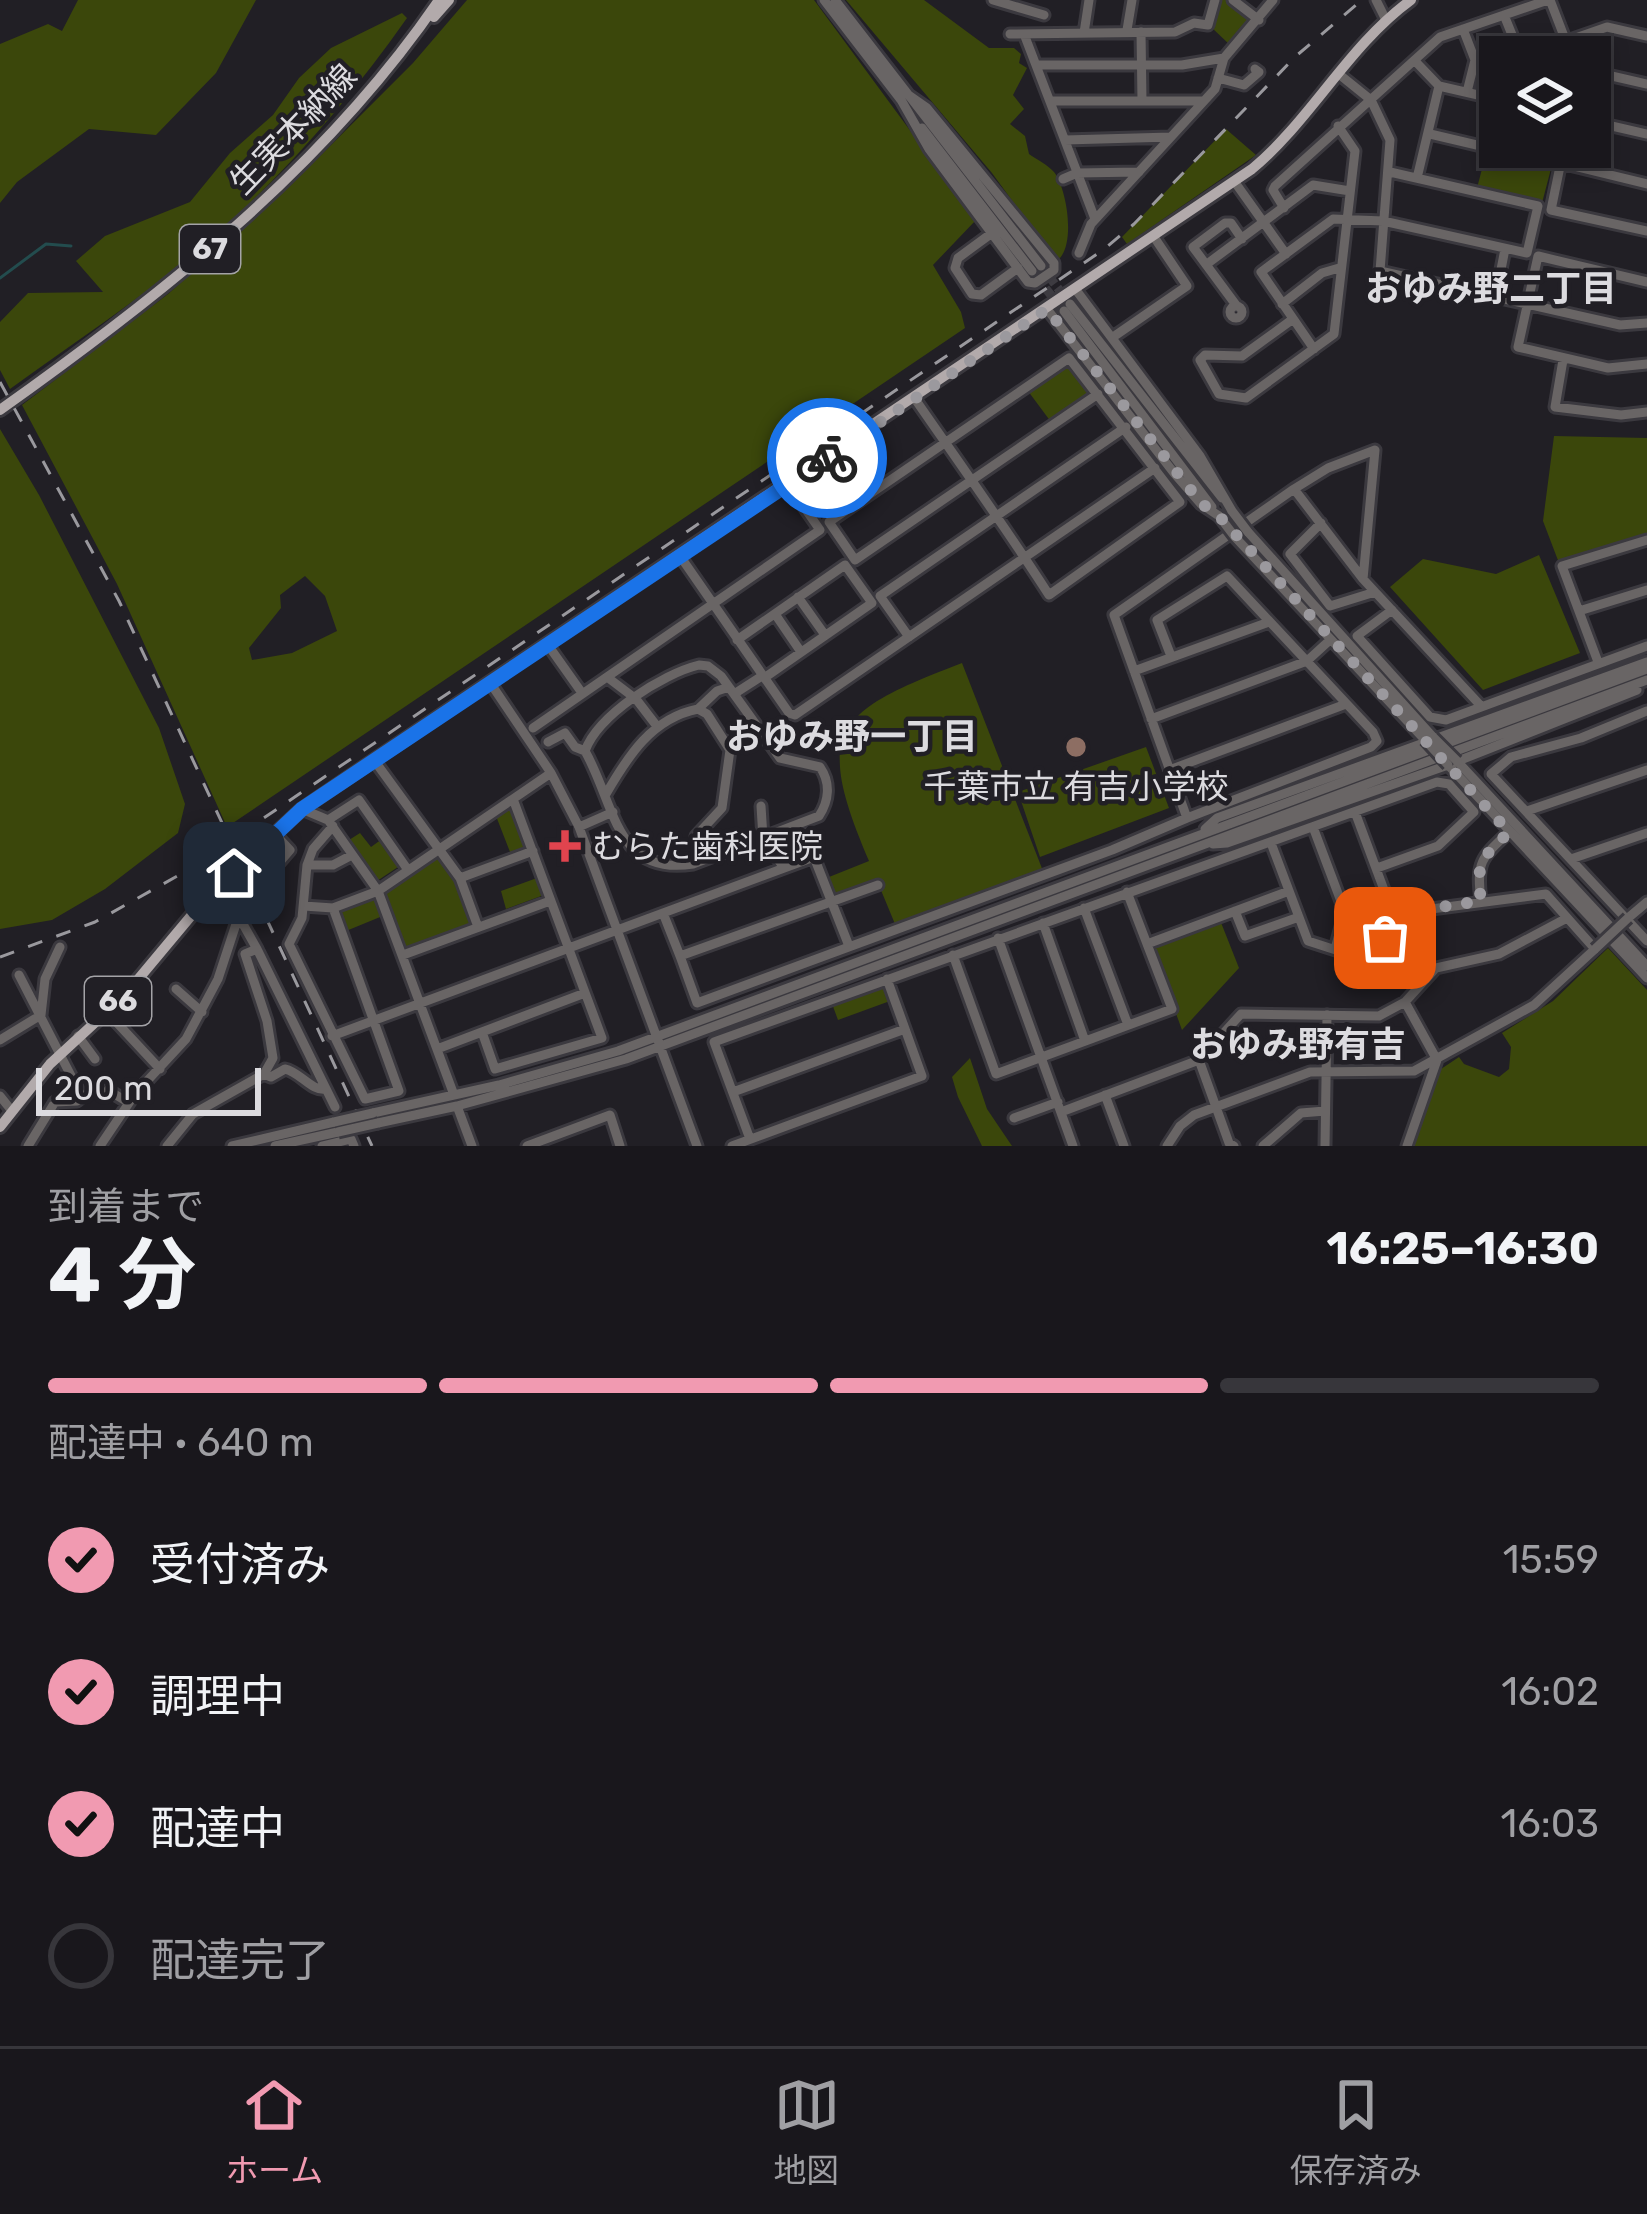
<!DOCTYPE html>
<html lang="ja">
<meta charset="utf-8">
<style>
:root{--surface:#19171c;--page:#262429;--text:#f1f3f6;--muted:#9f9fa3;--line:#37363b;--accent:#f19ab1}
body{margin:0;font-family:Rubik,"Noto Sans JP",sans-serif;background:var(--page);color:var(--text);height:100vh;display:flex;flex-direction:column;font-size:45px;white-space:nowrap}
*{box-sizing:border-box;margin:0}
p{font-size:39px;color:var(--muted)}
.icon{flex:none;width:66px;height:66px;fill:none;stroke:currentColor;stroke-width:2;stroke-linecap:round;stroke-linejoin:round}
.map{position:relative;height:1146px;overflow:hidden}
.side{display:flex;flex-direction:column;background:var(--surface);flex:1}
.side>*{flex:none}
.controls{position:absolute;left:1479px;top:36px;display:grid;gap:24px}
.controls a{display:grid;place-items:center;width:132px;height:132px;border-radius:0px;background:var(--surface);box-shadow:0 6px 18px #0003,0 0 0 3px var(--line);font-size:60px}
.scale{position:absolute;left:36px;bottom:30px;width:225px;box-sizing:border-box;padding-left:12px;border:6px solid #dcdbdf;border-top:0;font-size:33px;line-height:42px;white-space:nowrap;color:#dcdbdf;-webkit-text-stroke:9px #211f25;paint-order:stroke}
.pin{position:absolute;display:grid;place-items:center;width:102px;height:102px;color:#fff;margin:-51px;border-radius:24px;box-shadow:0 6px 18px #0006}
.courier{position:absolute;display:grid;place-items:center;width:120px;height:120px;margin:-60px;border:9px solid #1a73e8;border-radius:50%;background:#fff;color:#222;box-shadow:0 3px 15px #0007}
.overview em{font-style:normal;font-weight:700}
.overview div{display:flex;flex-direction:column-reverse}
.overview{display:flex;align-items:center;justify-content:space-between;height:204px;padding:0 48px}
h1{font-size:78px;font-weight:700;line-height:90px}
.bar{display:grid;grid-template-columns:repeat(4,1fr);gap:18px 12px;align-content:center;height:144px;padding:0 48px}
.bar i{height:15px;border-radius:9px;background:var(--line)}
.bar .active{background:var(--accent)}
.bar p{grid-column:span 4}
ol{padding:0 48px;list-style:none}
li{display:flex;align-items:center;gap:36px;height:132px}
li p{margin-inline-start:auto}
li .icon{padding:12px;border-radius:50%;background:var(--accent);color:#111;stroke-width:4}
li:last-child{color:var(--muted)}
li i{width:66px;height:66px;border:6px solid var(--line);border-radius:50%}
.menu{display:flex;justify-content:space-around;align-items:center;height:168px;border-top:3px solid var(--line);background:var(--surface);font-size:33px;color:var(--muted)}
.menu a{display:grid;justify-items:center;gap:6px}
.menu .active{color:var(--accent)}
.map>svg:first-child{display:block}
</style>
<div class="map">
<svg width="1647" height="1146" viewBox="0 0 1647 1146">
<rect width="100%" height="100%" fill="#211f25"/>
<path fill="#3b470b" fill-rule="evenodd" d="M78,0H256L216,73L156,135L89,129L17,182L0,203V44L48,24L62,31Z
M467,0H814L976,220L933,265L961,312L965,328L227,827L117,584L22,405L168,294L291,185L413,63ZM305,576L325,596L337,631L292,653L252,660L249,648L281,608L280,595Z
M846,0H924L989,48H1014L1021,54L1019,63L1027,68L1013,95L1024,109L1010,124L1025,136L1029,154C1036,159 1048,165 1054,172C1067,189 1075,241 1060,258L1053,257L992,173Z
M1219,0H1226L1253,20L1230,45L1211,27Z
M402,13L407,18C350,99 286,173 211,239C149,294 77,340 10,389L0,370V322L28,293L103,292L76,261L105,236L190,202L230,153L273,115L299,78L331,48Z
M1226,129L1256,155L1127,244L1122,237Z
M1487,150L1552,165L1542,203L1477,188Z
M1067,364L1091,390L1051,422L1028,391Z
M0,429L39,495L159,728L185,804L178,833L105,889L52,920L0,929Z
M1554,436L1647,438V537L1559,563L1543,521Z
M1539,555L1580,653L1483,690L1390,587L1423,559L1496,574Z
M962,663L1043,871L895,924L878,883L837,897L829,877L869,861C813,730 834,712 962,663Z
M1146,747L1169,808L1040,857L1018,792Z
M510,806L528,848L512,857L496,816Z
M360,833L371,847L382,839L401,865L377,881L349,840Z
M436,856L457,880L473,925L404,951L383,894Z
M537,878L544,895L506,909L501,891Z
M374,896L385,915L346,931L339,909Z
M1220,920L1239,968L1182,1030L1151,945Z
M1608,948L1647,990V1146H1413L1441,1069L1459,1057L1464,1064L1499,1077L1509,1069L1511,1047L1502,1033L1553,1001Z
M883,982L890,1001L838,1020L831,1001Z
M970,1058L987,1109L1012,1146H982L958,1097L952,1077Z"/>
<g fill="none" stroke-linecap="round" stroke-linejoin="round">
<path stroke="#234c4e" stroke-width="3" d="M0,278L46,244L71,246"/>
<path stroke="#3d3b41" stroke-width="9" stroke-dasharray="9 4.5" stroke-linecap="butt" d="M1041,266L1067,300
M1037,278L1064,311"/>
<g stroke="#3b393f" stroke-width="15">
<path id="minor" d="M824,0L901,100
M835,0L1041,266
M993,0L1044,15
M1233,0L1259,20
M1376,0L1386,20
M1550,0L1572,57
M1504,15L1521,57
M1463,29L1475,60L1467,92
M1127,30L1132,0
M1141,32L1142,101
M1084,33L1089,0
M1010,34L1175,32L1194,23L1208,25L1215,0
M1024,34L1095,219
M1521,57L1607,27L1647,36
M1415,61L1439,86L1417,178
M1037,65H1182L1224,58
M1590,71L1647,84
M1340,75L1371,100L1390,140L1380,271L1620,325L1647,323
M1218,78L1244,85L1259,72L1255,69
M1439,86L1500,100
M900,98L929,149L1028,282L1035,283L1054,270V263L927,108L907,94
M1050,101H1204
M1590,121L1647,134
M922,128L1032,271
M1430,134L1498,150L1500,143
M1065,140L1171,137
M1564,147L1551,210L1647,231
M1561,163L1647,184
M1063,179L1077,173L1139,172
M1234,181L1286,254
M1284,208L1273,190L1275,186L1440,37L1548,0
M992,233L958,258L955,268L972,294L981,295L1018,268
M1079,253L1091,224L1215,89L1224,58L1273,0
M1207,264L1313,185L1350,191
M1647,282L1538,256L1518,347L1608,368L1647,364
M1076,290L1200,456L1232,511
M1496,295L1505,249
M1070,304L1222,498
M1282,304L1322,273L1339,268
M1236,305L1193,247L1225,223H1231L1242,239
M1230 312a6 6 0 1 1 12 0a6 6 0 1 1-12 0Z
M1047,309L1174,473L1201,504L1219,516
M1064,311L1212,507
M1293,319L1242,356L1205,355L1200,360L1219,394L1246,398L1334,334L1355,151L1338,126
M1116,335L1187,286L1154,237
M1314,349L1261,272L1333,219L1383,221L1527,253L1538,206L1390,172
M1563,360L1555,407L1621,415L1647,412
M915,399C960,464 1006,528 1049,595L1180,502L1069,358L829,522L855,560L1098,394
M1294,489L1363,579L1481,706
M1321,523L1290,554L1330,606L1375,592
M1248,532L1433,737
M1235,537L1425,740
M680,556L789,713L795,715L1155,468
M798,597L825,635
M1392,610L1357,636L1430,717L1446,720L1647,646
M1579,611L1647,590
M775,614L801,652
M909,637L880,596L1126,427
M737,640L845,565L872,603L764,678
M548,645L582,693
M1171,656L1157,620L1227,576L1373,732L1377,741L1371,747L1187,818
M1598,662L1562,566L1647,540
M699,665L708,666L721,676L780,758L820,767C831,783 829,801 819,816L693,864C615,876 616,806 585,751C598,715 662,674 699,665Z
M1134,671L1269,622
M607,677L636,699L656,725
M491,684L551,773L579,827L697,1146
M734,694L762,676
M698,709L717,691L729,687
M1647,711L1581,738L1511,757L1491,774L1647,941
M1151,719L1307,661L1330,640
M533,728L820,530L788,484
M548,742L565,733L575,747L585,751
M374,760L460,878L478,927
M1457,761L1647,966
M1448,765L1647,978
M1172,769L1346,704
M606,794C628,756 652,718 698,709L707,714L730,750L722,808L696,836L704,859
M761,806L763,838L784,868
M302,809L328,820L378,891L454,1095
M1527,811L1647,770
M328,820L359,800L408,870
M333,826L313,849L307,865L302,918L289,944L365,1099L399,1091L333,908
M579,827L613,812
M1313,827L1345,912L1335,949
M1205,829L1217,818L1647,662
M1271,843L1308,941L1376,963L1393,914L1355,812
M1213,844L1227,843L1448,765L1637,690
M249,858L267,900
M1571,859L1647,833
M307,865H333L352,855
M460,878L533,851
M221,885L257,949L335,1107
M260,885L290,850L274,833
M878,885L680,956L697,1003L1112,850L1187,818L1114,615L1294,489L1328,468L1375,450L1363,579
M1481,901C1476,862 1481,858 1509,832
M304,906L333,908L378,891L551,773
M1084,908L1128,1025
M1235,911L1245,936L1299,917
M663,913L680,956
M1628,918L1647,902
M1043,923L1085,1041
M998,938L1073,1146
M1147,944L1289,891
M257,949L245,954L267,1021L273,1058L264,1074
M403,955L550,901
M953,955L996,1074L1172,1009L1127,892
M19,975L82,1097L77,1101L55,1102L28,1146
M176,989L202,1012
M1405,1002L1437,1060L1407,1146
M106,1011L160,1069
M482,1032L495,1069L602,1038L513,799
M78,1036L95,1059
M332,1036L814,857L849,946
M0,1040L41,1015L45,979L60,947
M437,1049L585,993
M1199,1060L1229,1143L1234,1146
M108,1090L129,1103
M733,1092L905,1029
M1105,1095L1124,1146
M0,1096L12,1111
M457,1106L472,1146
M1061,1112L1199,1060L1241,1014L1379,1016L1405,1002L1436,968L1499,954L1567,918
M373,1113L499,1085L618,1051L1647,669
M1014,1118L1058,1102
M378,1123L457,1106L626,1059L1647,680
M750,1139L714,1042L1437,782L1449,784L1474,812L1438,846L1377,868
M100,1146L135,1094L186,1039L218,979L238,918
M167,1146L193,1114L264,1074L271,1077L285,1069C300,1072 312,1092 326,1089
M232,1146L334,1122
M275,1146L338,1132
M322,1146L351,1139L354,1146
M527,1146L610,1115L620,1146
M732,1146L922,1076L887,979
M1167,1146L1180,1126L1194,1115L1310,1072L1414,1071L1534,1005L1595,949L1546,894L1393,914
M1263,1146L1301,1113L1325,1111
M1325,1146L1327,1015"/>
</g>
<g stroke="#3b393f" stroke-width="16">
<path id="major" d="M434,17L449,0
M0,410C163,294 325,167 439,0
M242,864L302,809L374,760L1252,169C1312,119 1348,46 1411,0
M0,1127L50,1064L125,995L191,916L234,873"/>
</g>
<use href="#minor" stroke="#696565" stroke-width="9"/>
<use href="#major" stroke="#b2aaab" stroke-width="10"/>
<path stroke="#9a999e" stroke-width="3" stroke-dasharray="15 15" stroke-linecap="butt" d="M0,382L119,601L372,1146
M0,957L95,922L181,874L1103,250L1134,224L1296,56L1362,0"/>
<g stroke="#3b393f" stroke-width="15" stroke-linecap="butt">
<path id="minor-bridge" d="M1232,511L1248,532
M1219,516L1235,537
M1433,737L1457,761
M1425,740L1448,765
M1595,949L1628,918
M334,1122L373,1113
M338,1132L378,1123"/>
</g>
<g stroke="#3b393f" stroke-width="16" stroke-linecap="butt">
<path id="major-bridge" d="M234,873L242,864"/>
</g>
<use href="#minor-bridge" stroke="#696565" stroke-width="9"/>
<use href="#major-bridge" stroke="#b2aaab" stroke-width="10"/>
</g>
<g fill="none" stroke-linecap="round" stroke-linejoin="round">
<path stroke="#9b999e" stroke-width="12" stroke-dasharray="0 21.6" d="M827,458L1047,309L1202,504L1219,516L1509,832C1481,859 1476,862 1481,901L1394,914L1385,938"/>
<path stroke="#1a73e8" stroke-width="15" d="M234,873L302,809L827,458"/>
</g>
<circle fill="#8d6e63" stroke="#211f25" stroke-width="4.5" cx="1076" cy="747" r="12"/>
<path fill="#e0444e" stroke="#211f25" stroke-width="4.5" d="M559 828h12v12h12v12h-12v12h-12v-12h-12v-12h12z"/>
<g text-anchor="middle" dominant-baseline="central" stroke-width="9" stroke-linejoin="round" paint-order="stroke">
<g fill="#211f25" stroke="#a4a3a7" stroke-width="3">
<rect x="180" y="225" width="60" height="48" rx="9"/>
<rect x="85" y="977" width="66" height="48" rx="9"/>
</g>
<g font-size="30" font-weight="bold" fill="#dcdbdf">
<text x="210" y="249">67</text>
<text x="118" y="1001">66</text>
</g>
<g font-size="33" fill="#dcdbdf" stroke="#211f25">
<text transform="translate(293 129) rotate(-46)">生実本納線</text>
</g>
<g font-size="33" fill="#dcdbdf" stroke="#211f25">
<text x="1076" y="786">千葉市立 有吉小学校</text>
<text x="592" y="846" text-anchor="start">むらた歯科医院</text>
</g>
<g font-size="36" font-weight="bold" fill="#dcdbdf" stroke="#211f25">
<text x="1491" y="288">おゆみ野二丁目</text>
<text x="852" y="736">おゆみ野一丁目</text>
<text x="1298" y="1044">おゆみ野有吉</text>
</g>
</g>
</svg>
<div class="controls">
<a><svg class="icon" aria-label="layers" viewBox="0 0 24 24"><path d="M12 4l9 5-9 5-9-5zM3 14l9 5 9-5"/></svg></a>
</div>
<div class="scale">200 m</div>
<div class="pin" style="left:1385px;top:938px;background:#ea580c"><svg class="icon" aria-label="bag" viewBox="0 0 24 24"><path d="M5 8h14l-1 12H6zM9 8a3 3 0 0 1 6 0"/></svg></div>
<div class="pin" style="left:234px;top:873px;background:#1f2937"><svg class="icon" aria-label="home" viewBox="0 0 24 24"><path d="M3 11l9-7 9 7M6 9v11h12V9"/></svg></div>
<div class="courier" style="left:827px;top:458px"><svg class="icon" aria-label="bike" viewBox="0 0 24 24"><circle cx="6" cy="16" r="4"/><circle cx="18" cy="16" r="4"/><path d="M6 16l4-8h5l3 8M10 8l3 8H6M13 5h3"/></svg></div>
</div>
<section class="side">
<div class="overview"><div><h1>4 分</h1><p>到着まで</p></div><em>16:25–16:30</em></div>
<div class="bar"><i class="active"></i><i class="active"></i><i class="active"></i><i></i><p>配達中 · 640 m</p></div>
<ol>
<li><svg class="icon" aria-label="check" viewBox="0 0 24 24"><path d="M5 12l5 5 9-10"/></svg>受付済み<p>15:59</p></li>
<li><svg class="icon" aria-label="check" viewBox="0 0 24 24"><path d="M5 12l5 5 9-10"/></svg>調理中<p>16:02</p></li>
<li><svg class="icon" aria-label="check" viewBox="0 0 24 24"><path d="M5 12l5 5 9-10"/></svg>配達中<p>16:03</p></li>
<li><i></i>配達完了</li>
</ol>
</section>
<nav class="menu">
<a class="active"><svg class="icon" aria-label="home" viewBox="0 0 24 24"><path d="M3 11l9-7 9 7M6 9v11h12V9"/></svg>ホーム</a>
<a><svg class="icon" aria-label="map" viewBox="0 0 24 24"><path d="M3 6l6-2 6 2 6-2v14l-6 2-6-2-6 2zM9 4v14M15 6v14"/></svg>地図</a>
<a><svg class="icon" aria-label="saved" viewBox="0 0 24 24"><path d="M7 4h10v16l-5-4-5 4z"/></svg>保存済み</a>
</nav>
